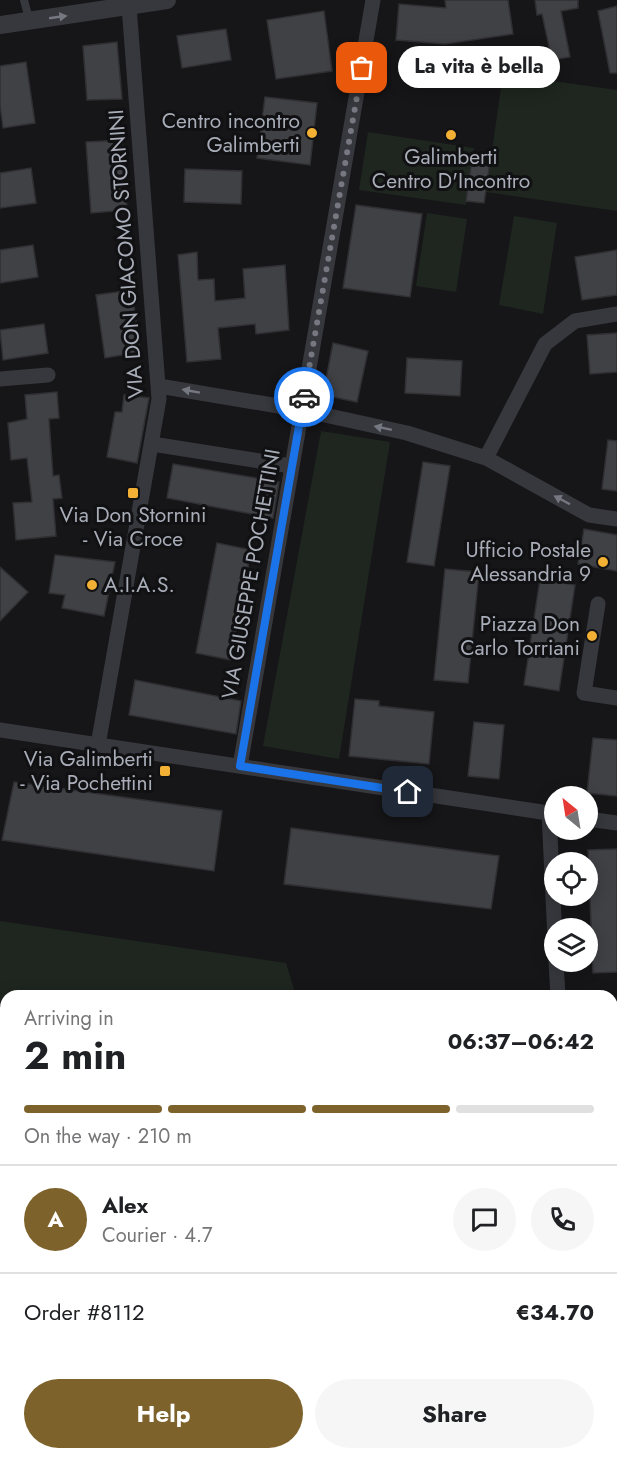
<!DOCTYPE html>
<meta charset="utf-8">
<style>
:root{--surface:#fff;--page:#f6f6f6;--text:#202124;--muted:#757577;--line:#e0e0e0;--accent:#7e622b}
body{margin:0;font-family:Jost,sans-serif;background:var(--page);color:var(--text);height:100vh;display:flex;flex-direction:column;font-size:22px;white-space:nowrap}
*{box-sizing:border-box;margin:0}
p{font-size:20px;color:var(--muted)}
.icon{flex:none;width:33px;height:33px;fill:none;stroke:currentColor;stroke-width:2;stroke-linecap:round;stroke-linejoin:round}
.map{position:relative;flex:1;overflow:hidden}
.panel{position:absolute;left:0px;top:990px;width:618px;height:470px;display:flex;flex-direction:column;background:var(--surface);border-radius:18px 18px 0 0;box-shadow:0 3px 15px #0003}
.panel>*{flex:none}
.needle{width:39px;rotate:330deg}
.tools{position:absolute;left:544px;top:786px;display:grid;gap:12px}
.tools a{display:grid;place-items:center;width:54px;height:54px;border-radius:50%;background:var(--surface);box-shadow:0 3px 15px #0003;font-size:30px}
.pin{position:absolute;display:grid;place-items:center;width:51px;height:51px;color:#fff;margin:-26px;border-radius:12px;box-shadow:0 3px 9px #0006}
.courier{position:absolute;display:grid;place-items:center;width:60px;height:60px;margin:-30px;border:4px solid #1a73e8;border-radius:50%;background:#fff;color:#222;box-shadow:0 2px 8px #0007}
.bubble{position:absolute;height:42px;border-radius:21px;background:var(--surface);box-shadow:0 3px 15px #0003;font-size:20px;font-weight:700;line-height:42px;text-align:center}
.headline em{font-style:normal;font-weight:700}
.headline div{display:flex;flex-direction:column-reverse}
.headline{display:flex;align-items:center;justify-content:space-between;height:102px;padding:0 24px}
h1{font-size:39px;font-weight:700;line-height:45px}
.bar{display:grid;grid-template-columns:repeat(4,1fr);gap:9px 6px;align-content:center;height:72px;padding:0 24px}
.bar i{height:8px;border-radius:4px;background:var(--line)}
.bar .selected{background:var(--accent)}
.bar p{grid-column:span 4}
.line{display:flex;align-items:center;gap:15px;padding:0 24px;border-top:2px solid var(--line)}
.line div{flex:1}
.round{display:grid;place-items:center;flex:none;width:63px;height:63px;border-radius:32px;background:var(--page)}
.primary-button{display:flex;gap:12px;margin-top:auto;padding:12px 24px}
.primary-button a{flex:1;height:69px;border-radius:36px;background:var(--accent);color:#fff;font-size:24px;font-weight:700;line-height:69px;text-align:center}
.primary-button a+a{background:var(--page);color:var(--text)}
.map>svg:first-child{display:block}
</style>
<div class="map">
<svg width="617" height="1459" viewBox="0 0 617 1459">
<rect width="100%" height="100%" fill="#161618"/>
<path fill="#222225" d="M612,1009L617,1011V1416L612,1415Z
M0,1427L6,1428V1454H185L211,1458L215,1454L252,1459H0Z"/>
<path fill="#1e261f" d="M503,74L617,90V211L486,192Z
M368,132L474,148L466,205L359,190Z
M427,213L467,219L456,292L416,286Z
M514,216L557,223L543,314L499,305Z
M321,431L390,442L339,759L263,746Z
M0,921L286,963L296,996H6V1145L0,1144Z"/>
<path fill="#404145" stroke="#303034" stroke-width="1.5" d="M445,0H508L513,34L445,44L396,40L399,4L446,8Z
M535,0H578V8L561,11L570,57L552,60L542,14L537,15Z
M617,6V73H610L598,11Z
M324,11L332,71L276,79L267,20Z
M226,29L231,60L182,68L177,36Z
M117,42L122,99L87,100L83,46Z
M26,62L35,123L3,128L0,105V66Z
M265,97L317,103L310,165L257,158Z
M122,140L127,210L91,213L86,142Z
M472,160L490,162L484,203L466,201Z
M31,168L36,203L0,208V173Z
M185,169L242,171L241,204L184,202Z
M356,205L422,214L410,297L343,288Z
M33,245L38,277L0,283V250Z
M617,250V295L582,300L575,257Z
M197,252L198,280L214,279L215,301L245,298L243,269L285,265L289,330L256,334L255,324L218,328L221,359L187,362L178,255Z
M132,290L140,352L105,358L96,295Z
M44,324L48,353L3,360L0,330Z
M617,333V372L590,374L587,335Z
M333,343L368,351L357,402L323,395Z
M407,358L462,361L460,396L405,393Z
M57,392L59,418L49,419L53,476L59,475L62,498L53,499L56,536L16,540L13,503L32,502L27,458L11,460L8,423L27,419L25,395Z
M124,395L149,398L137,463L107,457L115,412H122Z
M608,440L617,441V491L602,489Z
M423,462L450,466L434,566L407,562Z
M173,464L279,482L273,518L167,498Z
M584,529L617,535V571L578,564Z
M217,543L251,550L231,660L196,653Z
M55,555L115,562L104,616L62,608L65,595L49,593Z
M0,567L28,592L0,621Z
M445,569L479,572L468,683L434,680Z
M540,579L575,585L559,691L524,685Z
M135,680L241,701L236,734L129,715Z
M355,699L379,701V706L434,712L429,764L349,756Z
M474,722L504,725L499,779L468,776Z
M593,738L617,740V796L587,793Z
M14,782L222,811L214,871L2,840Z
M291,828L499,856L491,909L284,884Z
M617,849V972L593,973L588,850Z"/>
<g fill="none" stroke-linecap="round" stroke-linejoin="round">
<path stroke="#37383d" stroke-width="8" d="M24,0L29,19"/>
<path stroke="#37383d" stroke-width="15" d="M0,379L48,375
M159,386L302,410L407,433L486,458L589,515L617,519
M152,444L291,466
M486,458L545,344L575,321L617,314
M598,604L584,693L617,698
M0,730L555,814
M98,745L159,399L129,6
M240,766L373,0
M549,813L555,939
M588,819L617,823
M556,962L558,996"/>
<path stroke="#37383d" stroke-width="18" d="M0,25L167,0"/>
<path stroke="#45474d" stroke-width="20" d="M0,1350H6
M0,1410L6,1411
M612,1440L617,1441
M277,1454L312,1459
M584,1454L585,1459"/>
</g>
<defs><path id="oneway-solid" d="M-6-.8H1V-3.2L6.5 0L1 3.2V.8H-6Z" transform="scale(1.5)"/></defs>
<g fill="#757881">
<use href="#oneway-solid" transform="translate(58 17) rotate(-8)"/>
<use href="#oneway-solid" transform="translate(191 391) rotate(-170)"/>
<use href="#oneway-solid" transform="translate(383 428) rotate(-168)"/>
<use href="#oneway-solid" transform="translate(562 500) rotate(-152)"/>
</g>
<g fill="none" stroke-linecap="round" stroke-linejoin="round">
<path stroke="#757880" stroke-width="6" stroke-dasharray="0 10.8" d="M304,397L362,68"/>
<path stroke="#1a73e8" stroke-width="8" d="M304,397L240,766L408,792"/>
</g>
<g fill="#f2b134" stroke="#111113" stroke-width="2">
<circle cx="312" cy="133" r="6"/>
<circle cx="451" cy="135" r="6"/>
<rect x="127" y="487" width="12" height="12" rx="3"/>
<circle cx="603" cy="562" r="6"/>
<circle cx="92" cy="585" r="6"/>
<circle cx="592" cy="636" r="6"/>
<rect x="159" y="765" width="12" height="12" rx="3"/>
</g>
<g text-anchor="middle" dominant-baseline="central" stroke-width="6" stroke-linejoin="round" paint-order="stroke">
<g font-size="21" fill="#a8adb8" stroke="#111113" text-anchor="end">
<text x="300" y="121">Centro incontro<tspan x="300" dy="24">Galimberti</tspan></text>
<text x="451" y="157" text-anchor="middle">Galimberti<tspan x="451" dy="24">Centro D'Incontro</tspan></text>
<text x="133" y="515" text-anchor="middle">Via Don Stornini<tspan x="133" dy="24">- Via Croce</tspan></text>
<text x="591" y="550">Ufficio Postale<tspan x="591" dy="24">Alessandria 9</tspan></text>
<text x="104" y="585" text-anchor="start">A.I.A.S.</text>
<text x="580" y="624">Piazza Don<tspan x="580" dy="24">Carlo Torriani</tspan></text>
<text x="153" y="759">Via Galimberti<tspan x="153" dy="24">- Via Pochettini</tspan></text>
</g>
<g font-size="21" fill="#a8adb8" stroke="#111113">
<text transform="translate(126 254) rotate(-94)">VIA DON GIACOMO STORNINI</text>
<text transform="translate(251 574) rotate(-80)">VIA GIUSEPPE POCHETTINI</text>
</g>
</g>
</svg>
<div class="tools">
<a><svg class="needle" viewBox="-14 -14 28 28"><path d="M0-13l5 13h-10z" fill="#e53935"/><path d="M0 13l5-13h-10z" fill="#757577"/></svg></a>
<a><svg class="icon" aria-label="locate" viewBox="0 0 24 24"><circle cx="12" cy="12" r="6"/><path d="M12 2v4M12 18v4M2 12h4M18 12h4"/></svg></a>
<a><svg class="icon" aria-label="layers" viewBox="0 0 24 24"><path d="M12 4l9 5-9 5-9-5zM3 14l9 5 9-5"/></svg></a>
</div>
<div class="pin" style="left:362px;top:68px;background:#ea580c"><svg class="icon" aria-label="bag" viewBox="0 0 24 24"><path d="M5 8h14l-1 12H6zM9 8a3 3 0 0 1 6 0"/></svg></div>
<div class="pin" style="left:408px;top:792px;background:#1f2937"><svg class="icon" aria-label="home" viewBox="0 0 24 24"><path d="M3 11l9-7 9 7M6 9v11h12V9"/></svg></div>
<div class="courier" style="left:304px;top:397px"><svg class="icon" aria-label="car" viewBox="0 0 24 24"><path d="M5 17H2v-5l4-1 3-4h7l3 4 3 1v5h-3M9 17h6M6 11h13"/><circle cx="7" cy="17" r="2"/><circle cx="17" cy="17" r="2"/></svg></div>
<div class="bubble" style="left:398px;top:46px;width:162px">La vita è bella</div>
<section class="panel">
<div class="headline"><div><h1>2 min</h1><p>Arriving in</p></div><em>06:37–06:42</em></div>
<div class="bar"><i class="selected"></i><i class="selected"></i><i class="selected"></i><i></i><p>On the way · 210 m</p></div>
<div class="line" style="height:108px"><b class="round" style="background:var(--accent);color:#fff">A</b><div><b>Alex</b><p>Courier · 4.7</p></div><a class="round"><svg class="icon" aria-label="chat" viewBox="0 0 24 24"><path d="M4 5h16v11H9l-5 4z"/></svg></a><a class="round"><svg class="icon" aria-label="phone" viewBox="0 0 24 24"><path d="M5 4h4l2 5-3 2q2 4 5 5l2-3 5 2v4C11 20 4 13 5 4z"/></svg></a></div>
<div class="line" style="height:78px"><div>Order #8112</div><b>€34.70</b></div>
<div class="primary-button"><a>Help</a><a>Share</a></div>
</section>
</div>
